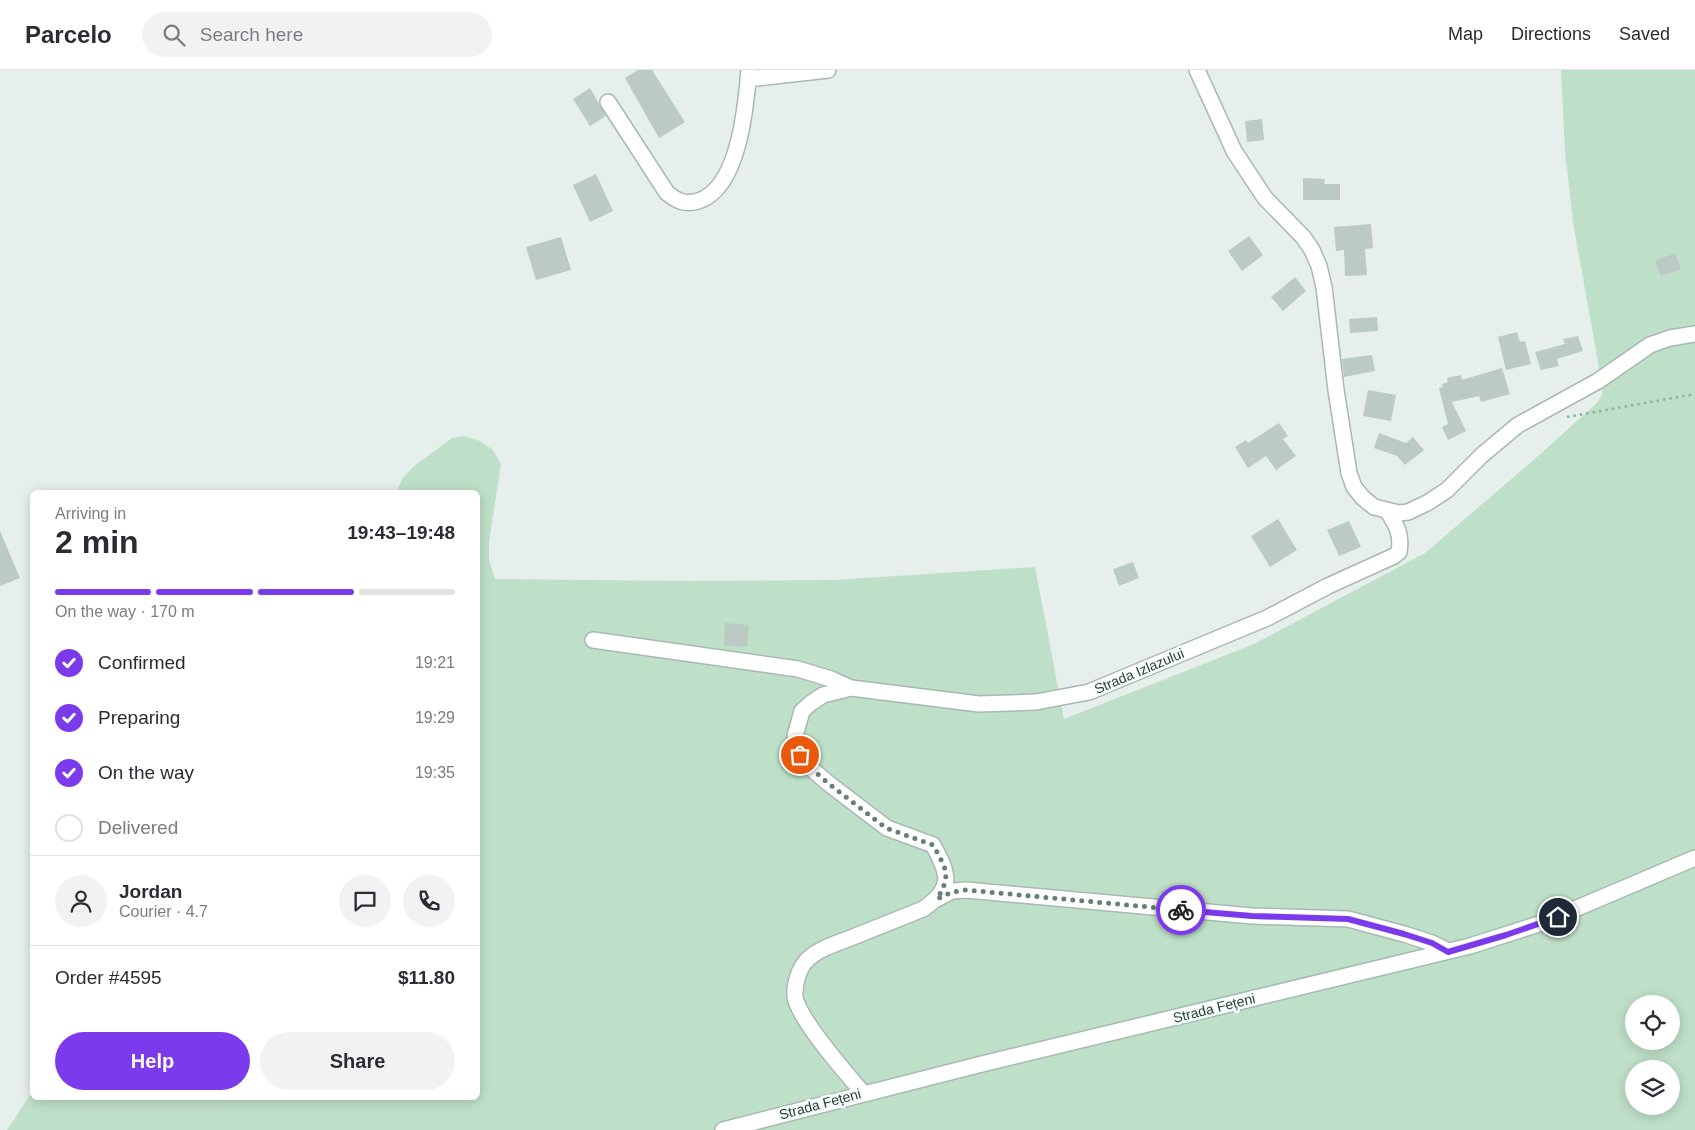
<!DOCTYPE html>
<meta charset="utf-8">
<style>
:root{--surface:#fff;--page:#f2f2f3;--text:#2b2b33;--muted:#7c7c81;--line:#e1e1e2;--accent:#7c3aed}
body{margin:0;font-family:Arial,sans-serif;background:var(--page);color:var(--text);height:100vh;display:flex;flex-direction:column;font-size:19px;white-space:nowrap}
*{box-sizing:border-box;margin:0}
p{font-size:16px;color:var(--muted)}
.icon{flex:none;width:28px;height:28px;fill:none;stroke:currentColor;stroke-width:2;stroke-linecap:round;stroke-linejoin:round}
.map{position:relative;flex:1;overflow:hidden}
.panel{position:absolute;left:30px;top:420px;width:450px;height:610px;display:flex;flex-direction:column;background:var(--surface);border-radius:8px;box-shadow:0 2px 12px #0003}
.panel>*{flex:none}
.buttons{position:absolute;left:1625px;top:925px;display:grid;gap:10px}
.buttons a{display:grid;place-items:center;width:55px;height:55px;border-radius:50%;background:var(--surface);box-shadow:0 2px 12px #0003;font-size:25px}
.pin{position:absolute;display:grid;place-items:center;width:42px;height:42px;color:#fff;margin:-21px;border:2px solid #fff;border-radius:50%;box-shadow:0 1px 5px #0007}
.courier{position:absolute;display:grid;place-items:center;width:50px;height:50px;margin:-25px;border:4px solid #7c3aed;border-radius:50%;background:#fff;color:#222;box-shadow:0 1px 6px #0007}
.headline em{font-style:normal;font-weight:600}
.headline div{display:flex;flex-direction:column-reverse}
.headline{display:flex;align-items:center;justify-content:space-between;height:85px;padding:0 25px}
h1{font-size:32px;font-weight:600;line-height:38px}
.bar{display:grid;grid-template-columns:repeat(4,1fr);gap:8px 5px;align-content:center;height:60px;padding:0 25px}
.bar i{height:6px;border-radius:4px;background:var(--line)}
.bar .selected{background:var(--accent)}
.bar p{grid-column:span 4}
.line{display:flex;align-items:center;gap:12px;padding:0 25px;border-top:1px solid var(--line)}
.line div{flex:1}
.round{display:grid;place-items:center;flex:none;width:52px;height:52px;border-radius:26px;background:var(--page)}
ol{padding:0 25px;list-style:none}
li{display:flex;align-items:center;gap:15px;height:55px}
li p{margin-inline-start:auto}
li .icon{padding:5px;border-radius:50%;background:var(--accent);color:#fff;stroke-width:4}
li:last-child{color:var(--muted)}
li i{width:28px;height:28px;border:2px solid var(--line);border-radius:50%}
.button{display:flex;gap:10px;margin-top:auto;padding:10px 25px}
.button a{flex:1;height:58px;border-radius:30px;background:var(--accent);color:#fff;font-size:20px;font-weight:600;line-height:58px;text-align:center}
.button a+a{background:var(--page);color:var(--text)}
header{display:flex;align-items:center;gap:30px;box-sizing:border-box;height:70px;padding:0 25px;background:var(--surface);border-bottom:1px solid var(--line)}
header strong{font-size:24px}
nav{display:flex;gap:28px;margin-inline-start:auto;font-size:18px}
.search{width:350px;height:45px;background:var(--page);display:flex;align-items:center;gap:12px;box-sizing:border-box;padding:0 18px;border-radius:28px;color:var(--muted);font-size:19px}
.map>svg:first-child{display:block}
</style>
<header>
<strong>Parcelo</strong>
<div class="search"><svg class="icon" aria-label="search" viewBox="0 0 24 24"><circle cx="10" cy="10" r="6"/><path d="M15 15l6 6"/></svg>Search here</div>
<nav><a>Map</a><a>Directions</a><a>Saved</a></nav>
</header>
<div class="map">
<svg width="1695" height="1060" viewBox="0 0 1695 1060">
<rect width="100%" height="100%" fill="#e6efeb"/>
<path fill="#bfe0c8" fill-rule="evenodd" d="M1561,0H1695V1060H7L32,1022V1028H478V422H397L402,409L413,397L452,368L464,366L480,371L493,380L501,394L489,473V490L495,509L691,511L835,510L1035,497L1064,649L1254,574L1425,483L1537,387L1597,333L1602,325V315L1573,152L1565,81ZM1634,934H1671V971H1634ZM1634,999H1671V1036H1634Z"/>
<path fill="#bbcac4" d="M638,0H652L685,52L659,68L625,8Z
M590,18L606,46L590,56L573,29Z
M1262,49L1264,70L1247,72L1245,51Z
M596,104L613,141L590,152L573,115Z
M1303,108L1325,109L1324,114H1340V130H1303Z
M1371,154L1373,178L1365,179L1367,205L1345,206L1344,180L1336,181L1334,157Z
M1249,166L1263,185L1242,201L1228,181Z
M561,167L571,200L536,210L526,177Z
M1675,183L1681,199L1661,206L1655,191Z
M1295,207L1306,221L1283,241L1271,227Z
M1377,247L1378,261L1350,263L1349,249Z
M1517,262L1520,272L1525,271L1531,294L1506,300L1498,267Z
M1578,266L1583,281L1557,289L1559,296L1541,300L1535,282L1565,274L1563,269Z
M1372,285L1375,301L1344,307L1342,289Z
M1502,298L1510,324L1481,332L1479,326L1452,332L1466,361L1448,370L1442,357L1448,354L1439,318L1443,317L1442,314L1448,312L1447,308L1461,305L1462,310Z
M1368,320L1396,325L1391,351L1363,346Z
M1279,353L1288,366L1283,369L1296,386L1276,400L1266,386L1248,398L1235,377L1246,370L1248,373Z
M1379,363L1406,373L1413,367L1424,380L1405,395L1397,386L1374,378Z
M1278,449L1297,480L1270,497L1251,466Z
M1349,451L1361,477L1339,486L1327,460Z
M0,461L20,508L0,516Z
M1133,492L1139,508L1119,516L1113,499Z
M725,553L749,555L747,577L724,575Z"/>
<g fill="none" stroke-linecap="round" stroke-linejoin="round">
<g stroke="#a8b8b2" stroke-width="18">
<path id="street" d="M1197,0L1234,81L1265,128L1304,168L1312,180L1319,196L1324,217L1336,320L1349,403L1354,417L1363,428L1374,437L1399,443L1408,442L1427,433L1447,420L1482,385L1518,355L1598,311L1650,275L1670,268L1695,264
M748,9L828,0
M608,32L667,123C677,131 685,135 698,131C739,119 746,36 749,0
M593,570L798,599L831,609L851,618
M937,829L952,821L966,820L1252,846L1348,849L1404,864L1432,873L1448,881
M863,1023C847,1004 799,950 795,927C794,915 799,897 808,889C820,878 838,873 853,867C876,858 900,848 923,839C954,818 949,804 933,775L887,758L828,713L806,694L799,685L795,666L802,641L811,633L823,625L851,618L979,634L1036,632L1089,622L1267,548L1328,516L1394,486L1399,482C1402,465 1397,456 1388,442"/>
</g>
<g stroke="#a4bbb3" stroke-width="18">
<path id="secondary" d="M723,1060L982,994L1470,876L1542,853L1695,788"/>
</g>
<path stroke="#86b3a5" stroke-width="2.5" stroke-dasharray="2.5 4" stroke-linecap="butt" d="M1567,347L1695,324"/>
<use href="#street" stroke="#fff" stroke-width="15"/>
<use href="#secondary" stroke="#fff" stroke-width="15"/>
</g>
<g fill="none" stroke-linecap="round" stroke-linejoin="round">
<path stroke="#687f78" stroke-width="5" stroke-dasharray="0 9" d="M800,685L806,694L828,713L886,758L933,775C946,799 952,804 937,829L952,822L966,820L1181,840"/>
<path stroke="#7c3aed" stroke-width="6" d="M1181,840L1252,846L1348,849L1404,864L1432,873L1448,882L1506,865L1558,847"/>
</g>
<g text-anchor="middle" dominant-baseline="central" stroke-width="5" stroke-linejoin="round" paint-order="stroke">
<g font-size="14" fill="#24423a" stroke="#f7fbf9">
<text transform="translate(1139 601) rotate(-23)">Strada Izlazului</text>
<text transform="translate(1214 938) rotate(-14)">Strada Fețeni</text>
<text transform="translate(820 1034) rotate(-15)">Strada Fețeni</text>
</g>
</g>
</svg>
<div class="buttons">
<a><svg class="icon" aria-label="locate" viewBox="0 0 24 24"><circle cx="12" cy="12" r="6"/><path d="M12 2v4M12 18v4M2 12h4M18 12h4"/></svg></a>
<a><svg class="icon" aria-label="layers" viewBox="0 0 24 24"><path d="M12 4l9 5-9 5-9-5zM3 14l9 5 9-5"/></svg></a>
</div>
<div class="pin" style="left:800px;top:685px;background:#ea580c"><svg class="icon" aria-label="bag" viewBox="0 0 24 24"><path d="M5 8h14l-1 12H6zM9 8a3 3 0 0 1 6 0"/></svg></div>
<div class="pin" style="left:1558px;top:847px;background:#1f2937"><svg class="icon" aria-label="home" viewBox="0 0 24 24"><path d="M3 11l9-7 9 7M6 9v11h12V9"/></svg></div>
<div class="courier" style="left:1181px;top:840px"><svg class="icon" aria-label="bike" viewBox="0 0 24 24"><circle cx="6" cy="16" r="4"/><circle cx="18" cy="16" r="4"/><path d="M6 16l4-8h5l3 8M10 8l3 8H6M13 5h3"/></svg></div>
<section class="panel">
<div class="headline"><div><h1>2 min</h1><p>Arriving in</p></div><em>19:43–19:48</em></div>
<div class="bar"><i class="selected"></i><i class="selected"></i><i class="selected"></i><i></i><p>On the way · 170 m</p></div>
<ol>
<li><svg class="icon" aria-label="check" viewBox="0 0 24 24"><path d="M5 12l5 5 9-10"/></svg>Confirmed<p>19:21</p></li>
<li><svg class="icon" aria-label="check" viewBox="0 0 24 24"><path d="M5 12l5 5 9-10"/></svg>Preparing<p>19:29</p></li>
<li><svg class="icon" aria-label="check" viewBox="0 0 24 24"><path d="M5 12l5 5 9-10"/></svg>On the way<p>19:35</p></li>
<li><i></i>Delivered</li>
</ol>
<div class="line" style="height:90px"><a class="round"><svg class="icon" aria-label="person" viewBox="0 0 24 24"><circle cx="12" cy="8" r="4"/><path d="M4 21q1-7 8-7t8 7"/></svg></a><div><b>Jordan</b><p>Courier · 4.7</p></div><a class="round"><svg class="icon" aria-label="chat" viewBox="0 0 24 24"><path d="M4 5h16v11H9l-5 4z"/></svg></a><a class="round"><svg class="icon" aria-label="phone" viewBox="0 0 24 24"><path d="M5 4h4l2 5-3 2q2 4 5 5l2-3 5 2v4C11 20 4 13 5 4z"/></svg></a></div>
<div class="line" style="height:65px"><div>Order #4595</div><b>$11.80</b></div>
<div class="button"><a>Help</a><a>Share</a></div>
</section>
</div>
